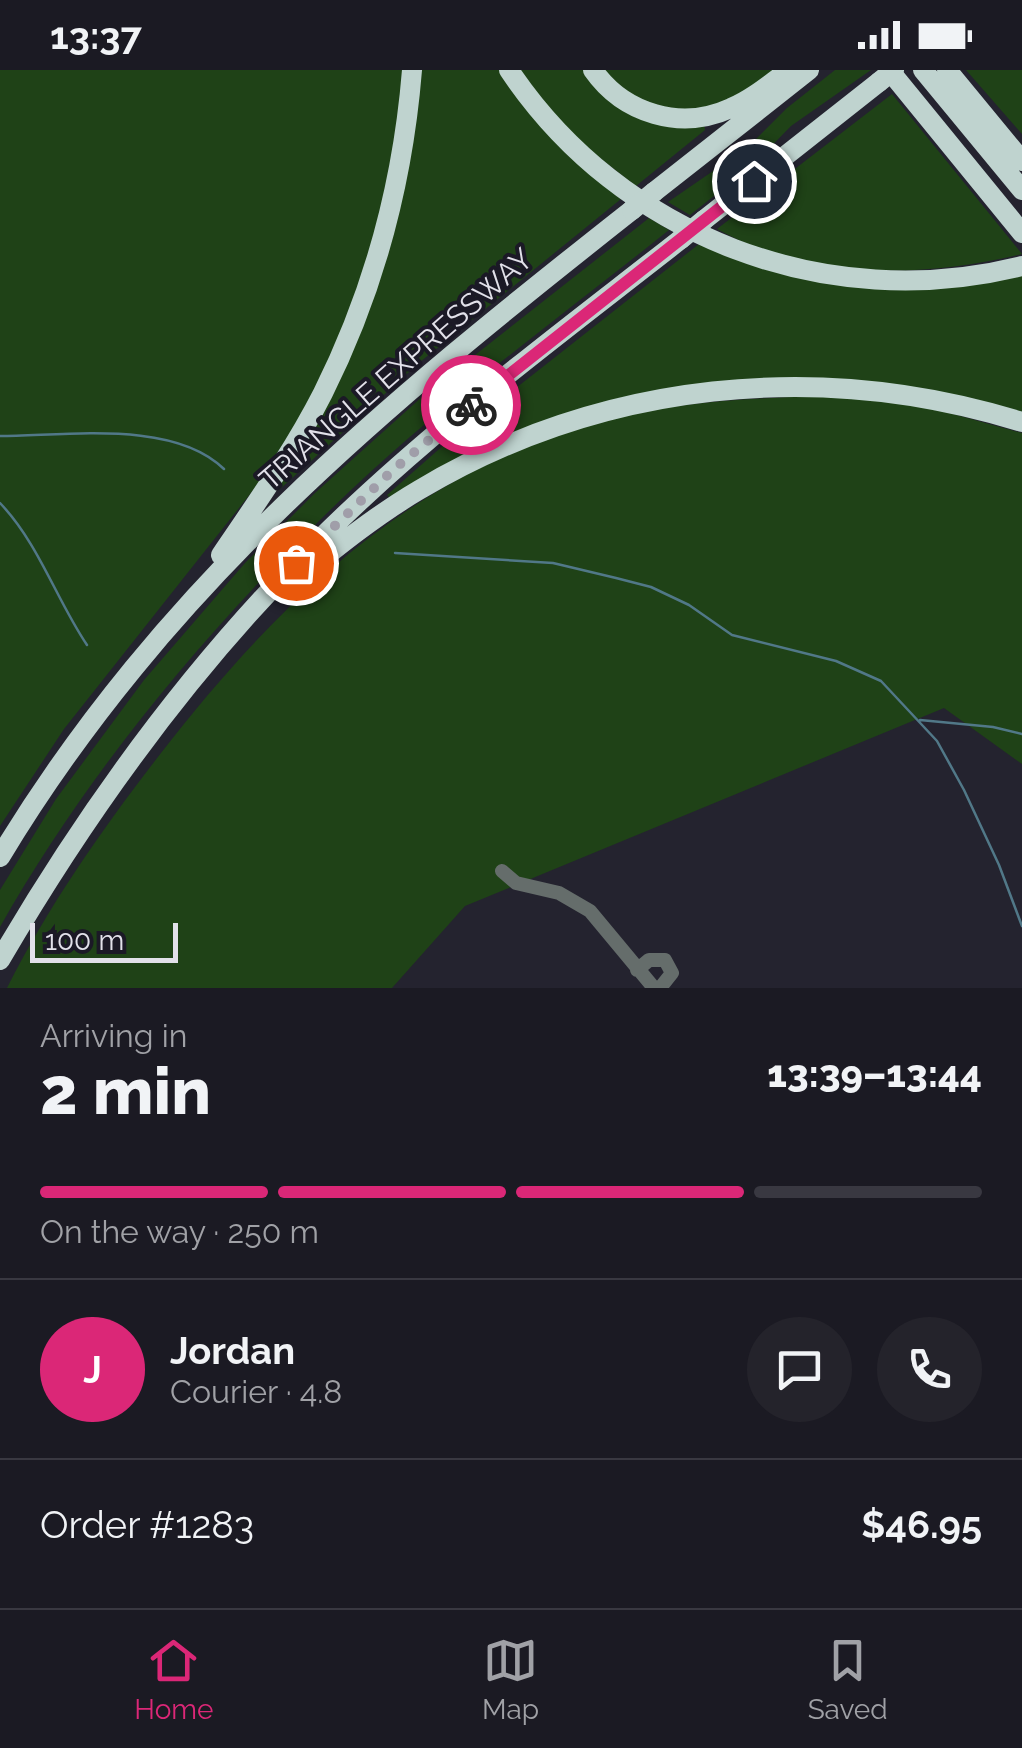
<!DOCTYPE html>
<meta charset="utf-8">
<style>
:root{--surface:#1b1a23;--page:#24232b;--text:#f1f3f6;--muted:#a0a1a6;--line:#393841;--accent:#db2777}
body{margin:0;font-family:Raleway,sans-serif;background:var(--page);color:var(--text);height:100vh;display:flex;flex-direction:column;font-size:38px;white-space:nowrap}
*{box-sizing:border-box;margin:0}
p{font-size:32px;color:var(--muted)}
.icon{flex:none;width:55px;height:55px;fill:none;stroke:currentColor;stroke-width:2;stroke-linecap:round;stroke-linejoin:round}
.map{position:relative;height:918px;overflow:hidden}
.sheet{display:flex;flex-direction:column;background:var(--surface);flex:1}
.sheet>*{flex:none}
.scale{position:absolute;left:30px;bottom:25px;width:148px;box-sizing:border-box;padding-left:10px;border:5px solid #e2e1ea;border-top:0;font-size:28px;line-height:35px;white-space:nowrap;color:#e2e1ea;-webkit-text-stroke:8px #1b1926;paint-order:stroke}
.pin{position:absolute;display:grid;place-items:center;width:85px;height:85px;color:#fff;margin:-42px;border:5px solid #fff;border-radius:50%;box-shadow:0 2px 10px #0007}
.courier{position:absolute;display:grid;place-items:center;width:100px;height:100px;margin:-50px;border:8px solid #db2777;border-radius:50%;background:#fff;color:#222;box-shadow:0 2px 12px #0007}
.overview em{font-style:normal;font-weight:800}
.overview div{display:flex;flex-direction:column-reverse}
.overview{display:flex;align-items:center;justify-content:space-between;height:170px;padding:0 40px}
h1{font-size:65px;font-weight:800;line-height:75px}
.bar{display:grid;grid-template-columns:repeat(4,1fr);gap:15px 10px;align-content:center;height:120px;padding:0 40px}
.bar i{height:12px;border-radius:8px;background:var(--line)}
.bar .active{background:var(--accent)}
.bar p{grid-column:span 4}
.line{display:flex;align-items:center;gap:25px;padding:0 40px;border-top:2px solid var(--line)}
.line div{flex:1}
.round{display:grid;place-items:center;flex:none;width:105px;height:105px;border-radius:52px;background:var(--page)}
.status{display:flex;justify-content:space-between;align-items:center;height:70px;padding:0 50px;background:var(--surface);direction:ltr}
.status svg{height:28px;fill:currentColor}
.dock{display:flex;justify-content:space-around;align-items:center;height:140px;border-top:2px solid var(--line);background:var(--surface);font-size:28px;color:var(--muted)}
.dock a{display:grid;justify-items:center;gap:5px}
.dock .active{color:var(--accent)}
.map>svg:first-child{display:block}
</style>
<div class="status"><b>13:37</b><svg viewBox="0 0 49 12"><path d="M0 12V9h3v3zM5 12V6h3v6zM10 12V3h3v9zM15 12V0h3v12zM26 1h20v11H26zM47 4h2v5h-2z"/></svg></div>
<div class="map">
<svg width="1022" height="918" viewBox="0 0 1022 918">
<rect width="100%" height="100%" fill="#24232f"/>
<path fill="#1f4217" d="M0,0H406L383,142L352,239L306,338L254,419L64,659L0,756Z
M418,0H499C531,51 574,92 621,129L420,292L279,420L274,417L339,303Z
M518,0H585L606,25L704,53L705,60L636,116L574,68Z
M600,0H777L740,27L691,42L644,35Z
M835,0H871L791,56L753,95L690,145L668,132L748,77L787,38Z
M966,0H1022V64Z
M892,24L1022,184C921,208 810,211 717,159Z
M649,148L669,160C563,245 451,326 351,420C217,547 91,696 0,857V820L56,729L144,610L245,493L315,423L423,326Z
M699,174C810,221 904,230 1022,205V347L969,331L670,320L392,430L387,425L446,373Z
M827,325L924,336L1022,363V694L944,638L465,836L392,918H7C50,833 103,758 161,683C278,532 411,403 601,351C676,331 751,329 827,325Z"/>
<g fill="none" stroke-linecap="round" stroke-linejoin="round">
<path stroke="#517888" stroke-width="2.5" d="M0,366C65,366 173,349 224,399
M0,433C39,474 56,529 87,575
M395,483L553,493L616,508L651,517L689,535L732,565L836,591L881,611L937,671L964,720L999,795L1022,856
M920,650L993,657L1022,664"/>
<path stroke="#656d6b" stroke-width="14" d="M502,801L516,813L559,823L590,841L654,918
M637,900L649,890H665L672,903L660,918"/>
<path stroke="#bfd3cf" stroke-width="20" d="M509,0C621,167 827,245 1022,196
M593,0C624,44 681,61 731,38C752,29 770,14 789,0
M889,0L1022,163
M923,0L1022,120
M947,0L1022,91
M654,122L809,0
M704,150L879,12
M221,485C257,432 294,380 323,323C373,223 403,112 412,0
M290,515C332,481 373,447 419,420C602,311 819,289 1022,352
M0,787C164,515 387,333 632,140
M0,890C87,741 192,596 315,474C427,362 556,267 681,169"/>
<path stroke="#bfd3cf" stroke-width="20" d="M879,12L894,0
M632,140L654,122
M681,169L704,150"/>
</g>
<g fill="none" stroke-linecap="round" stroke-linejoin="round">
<path stroke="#a09ea9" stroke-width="10" stroke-dasharray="0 18" d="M296,493L393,400L471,335"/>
<path stroke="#db2777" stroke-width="12" d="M471,335L754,111"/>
</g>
<g text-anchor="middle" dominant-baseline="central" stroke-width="8" stroke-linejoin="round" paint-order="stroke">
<g font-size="30" fill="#e2e1ea" stroke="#1b1926">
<text transform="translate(396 299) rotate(-41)">TRIANGLE EXPRESSWAY</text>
</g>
</g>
</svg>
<div class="scale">100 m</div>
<div class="pin" style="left:296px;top:493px;background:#ea580c"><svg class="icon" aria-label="bag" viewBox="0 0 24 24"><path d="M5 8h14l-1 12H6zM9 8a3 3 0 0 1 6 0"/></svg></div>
<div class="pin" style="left:754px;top:111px;background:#1f2937"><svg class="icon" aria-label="home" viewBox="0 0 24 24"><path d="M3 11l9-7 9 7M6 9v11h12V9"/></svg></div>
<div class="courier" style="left:471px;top:335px"><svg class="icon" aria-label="bike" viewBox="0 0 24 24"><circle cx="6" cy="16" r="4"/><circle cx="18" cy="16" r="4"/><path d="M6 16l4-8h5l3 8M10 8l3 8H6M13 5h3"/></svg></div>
</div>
<section class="sheet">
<div class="overview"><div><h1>2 min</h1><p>Arriving in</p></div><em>13:39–13:44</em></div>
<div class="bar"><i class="active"></i><i class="active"></i><i class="active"></i><i></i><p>On the way · 250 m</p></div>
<div class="line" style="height:180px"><b class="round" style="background:var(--accent);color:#fff">J</b><div><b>Jordan</b><p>Courier · 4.8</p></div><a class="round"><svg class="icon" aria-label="chat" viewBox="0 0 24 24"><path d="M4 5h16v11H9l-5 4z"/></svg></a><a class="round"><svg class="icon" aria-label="phone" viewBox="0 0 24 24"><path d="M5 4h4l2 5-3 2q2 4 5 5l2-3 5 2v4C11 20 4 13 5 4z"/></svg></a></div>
<div class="line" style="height:130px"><div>Order #1283</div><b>$46.95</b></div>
</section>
<nav class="dock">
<a class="active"><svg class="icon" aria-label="home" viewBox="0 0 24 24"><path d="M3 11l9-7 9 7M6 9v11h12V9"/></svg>Home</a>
<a><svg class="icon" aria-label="map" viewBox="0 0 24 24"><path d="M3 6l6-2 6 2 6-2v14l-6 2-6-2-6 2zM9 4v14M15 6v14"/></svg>Map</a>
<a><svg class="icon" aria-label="saved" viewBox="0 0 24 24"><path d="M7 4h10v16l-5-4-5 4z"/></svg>Saved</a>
</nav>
